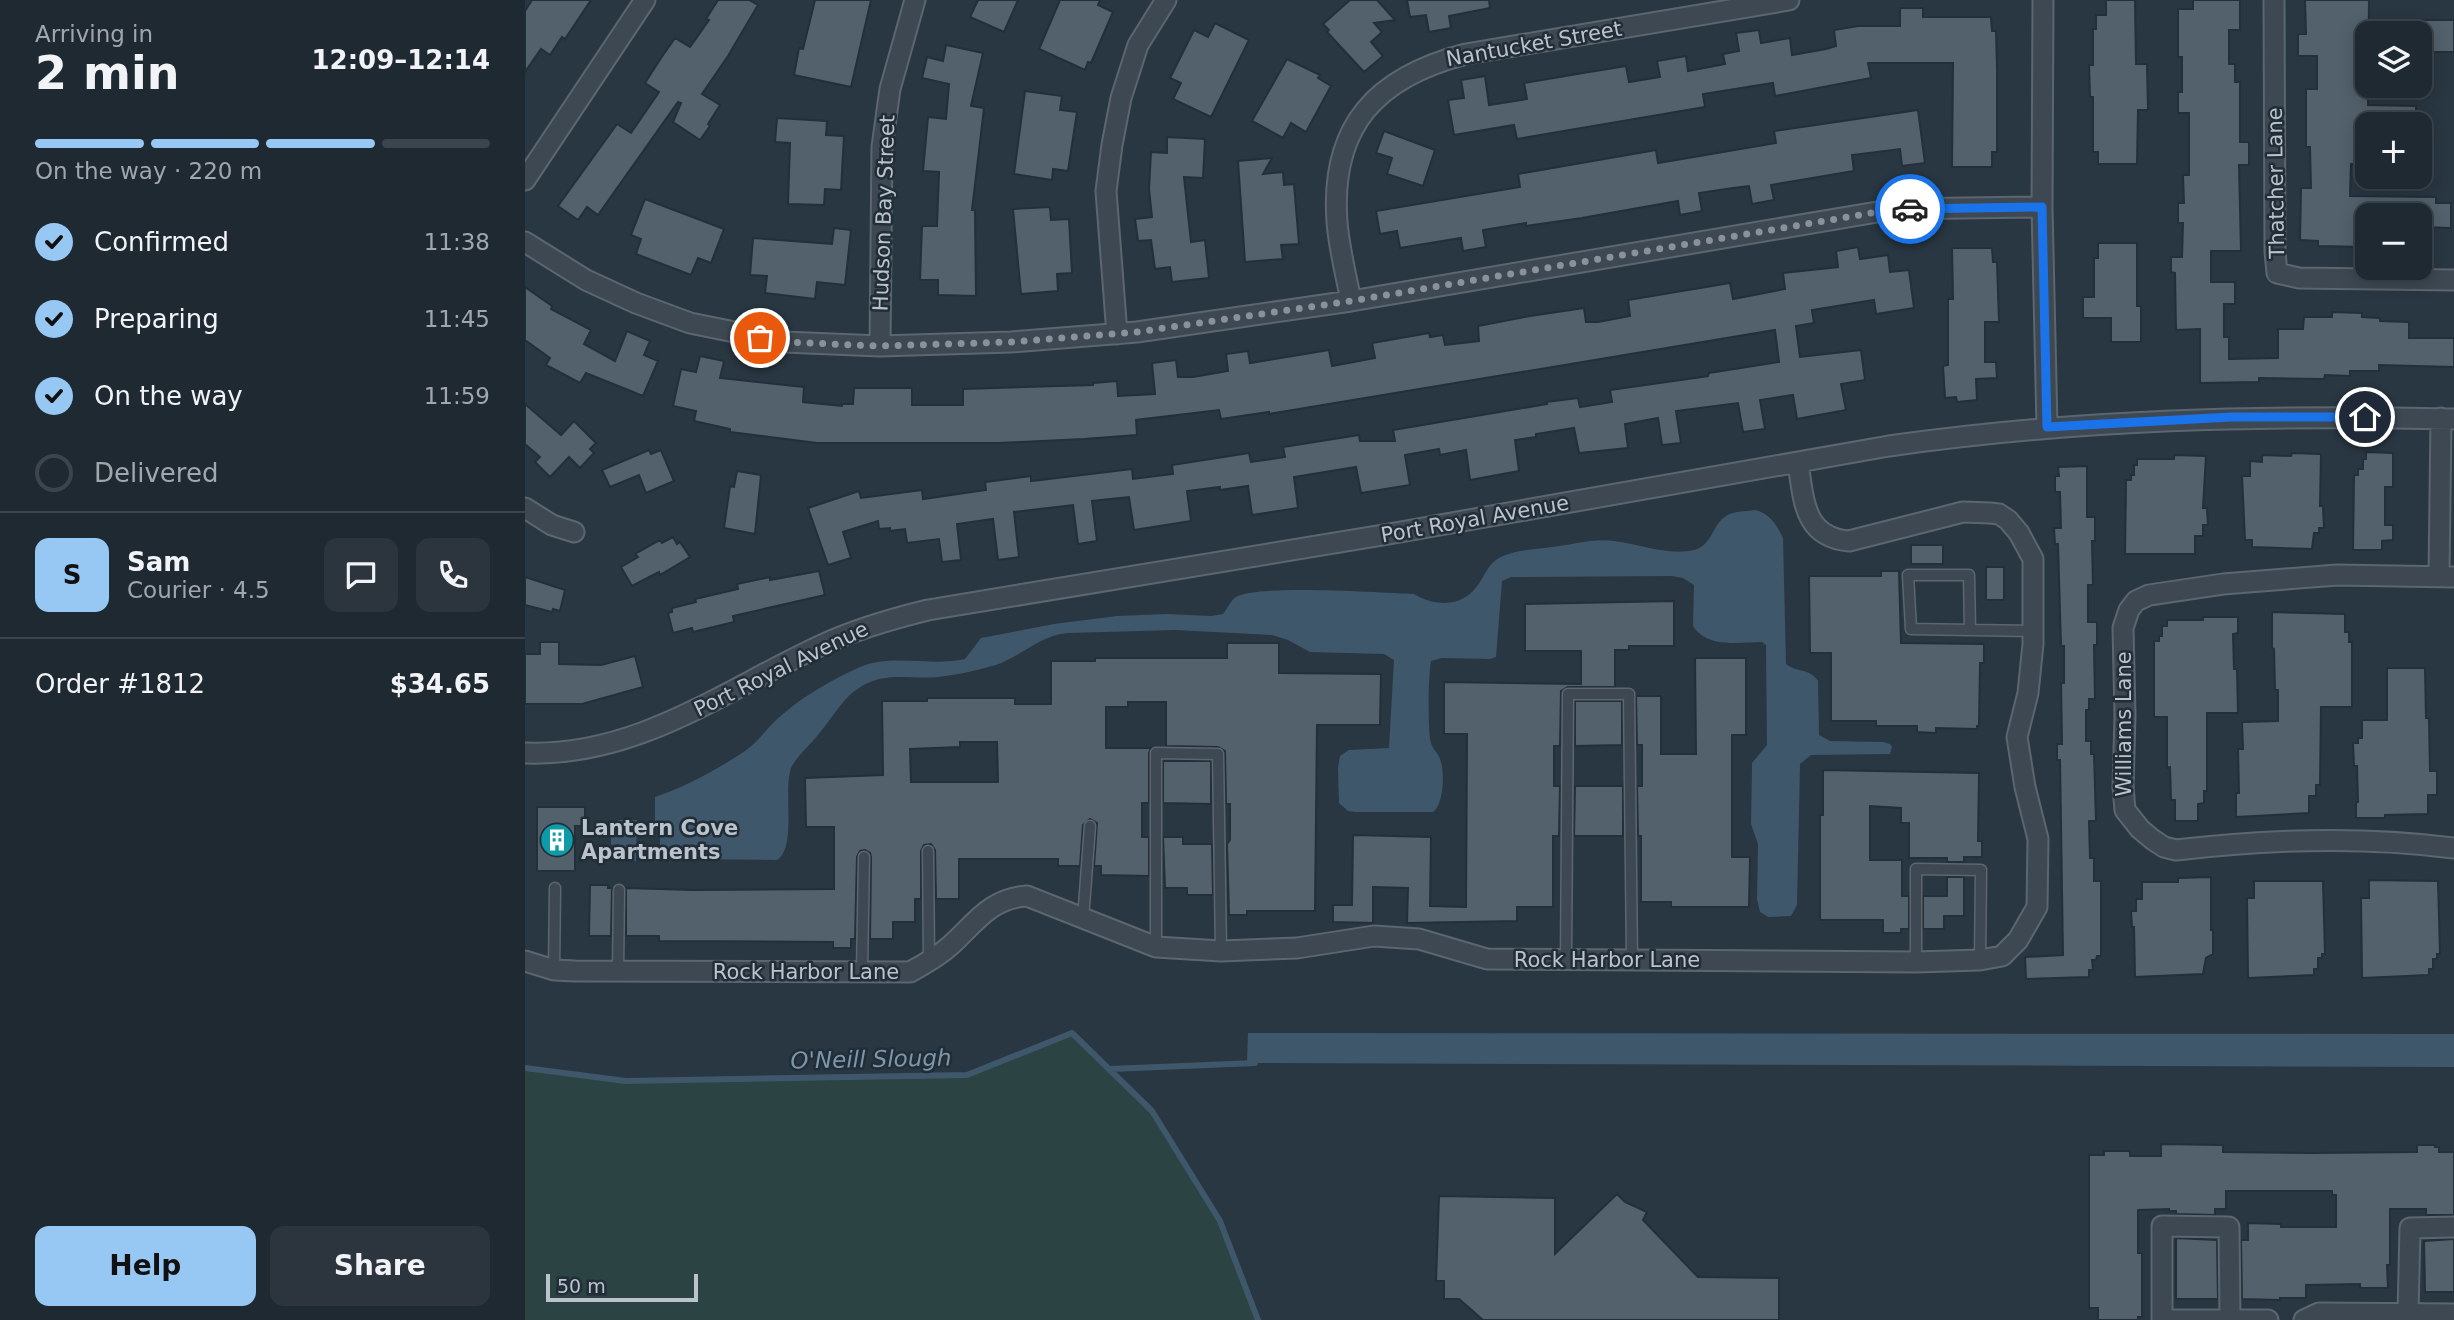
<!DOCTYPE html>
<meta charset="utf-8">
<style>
:root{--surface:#1f2932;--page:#2c353e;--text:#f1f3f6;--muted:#a1a6ac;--line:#3c454d;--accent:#97c8f3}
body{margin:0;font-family:"DejaVu Sans",sans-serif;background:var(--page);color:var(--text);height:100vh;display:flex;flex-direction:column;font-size:26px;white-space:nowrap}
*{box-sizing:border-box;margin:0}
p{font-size:23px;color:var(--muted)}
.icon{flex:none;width:38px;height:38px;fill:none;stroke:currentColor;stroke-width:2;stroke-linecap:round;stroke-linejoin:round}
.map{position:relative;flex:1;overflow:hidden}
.sheet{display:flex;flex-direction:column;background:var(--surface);width:525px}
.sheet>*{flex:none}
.fabs{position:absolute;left:1830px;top:21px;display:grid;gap:14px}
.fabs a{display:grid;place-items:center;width:77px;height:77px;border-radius:14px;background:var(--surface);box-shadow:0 4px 18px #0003,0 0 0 2px var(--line);font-size:35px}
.scale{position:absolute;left:21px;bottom:18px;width:152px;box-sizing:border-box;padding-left:7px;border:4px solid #bac3cb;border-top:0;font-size:19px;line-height:24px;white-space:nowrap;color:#bac3cb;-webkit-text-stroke:5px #212d37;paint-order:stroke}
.pin{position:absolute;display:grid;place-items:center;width:60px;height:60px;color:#fff;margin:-30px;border:4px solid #fff;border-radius:50%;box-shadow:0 2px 7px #0007}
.courier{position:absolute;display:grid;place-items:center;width:70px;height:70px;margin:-35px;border:5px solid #1a73e8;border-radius:50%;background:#fff;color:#222;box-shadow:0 2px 9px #0007}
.head em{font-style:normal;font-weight:800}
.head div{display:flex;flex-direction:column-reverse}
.head{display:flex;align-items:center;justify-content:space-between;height:119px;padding:0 35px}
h1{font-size:46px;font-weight:800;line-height:52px}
.bar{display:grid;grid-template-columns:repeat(4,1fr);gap:10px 7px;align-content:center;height:84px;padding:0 35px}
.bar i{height:9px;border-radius:5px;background:var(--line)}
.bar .on{background:var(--accent)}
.bar p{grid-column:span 4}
.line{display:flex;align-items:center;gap:18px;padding:0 35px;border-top:2px solid var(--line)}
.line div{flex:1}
.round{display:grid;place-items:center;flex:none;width:74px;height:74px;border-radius:14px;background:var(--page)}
ol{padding:0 35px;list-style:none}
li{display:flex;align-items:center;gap:21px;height:77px}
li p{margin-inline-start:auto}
li .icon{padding:7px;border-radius:50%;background:var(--accent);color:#111;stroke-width:4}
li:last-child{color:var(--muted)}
li i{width:38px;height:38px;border:4px solid var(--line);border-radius:50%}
.button{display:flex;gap:14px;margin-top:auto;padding:14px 35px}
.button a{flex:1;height:80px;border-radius:14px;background:var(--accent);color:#111;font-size:28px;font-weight:800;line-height:80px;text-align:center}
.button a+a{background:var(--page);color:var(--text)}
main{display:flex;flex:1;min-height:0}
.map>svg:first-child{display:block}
</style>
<main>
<section class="sheet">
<div class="head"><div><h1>2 min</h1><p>Arriving in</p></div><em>12:09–12:14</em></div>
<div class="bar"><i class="on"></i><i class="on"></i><i class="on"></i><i></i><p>On the way · 220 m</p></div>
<ol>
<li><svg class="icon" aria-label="check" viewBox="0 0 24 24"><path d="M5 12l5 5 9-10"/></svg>Confirmed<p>11:38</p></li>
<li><svg class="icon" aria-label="check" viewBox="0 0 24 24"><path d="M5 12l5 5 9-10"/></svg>Preparing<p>11:45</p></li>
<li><svg class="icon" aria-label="check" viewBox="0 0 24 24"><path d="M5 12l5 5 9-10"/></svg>On the way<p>11:59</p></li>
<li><i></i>Delivered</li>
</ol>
<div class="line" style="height:126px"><b class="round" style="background:var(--accent);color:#111">S</b><div><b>Sam</b><p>Courier · 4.5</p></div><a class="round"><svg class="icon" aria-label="chat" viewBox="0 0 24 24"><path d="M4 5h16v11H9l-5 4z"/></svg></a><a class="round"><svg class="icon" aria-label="phone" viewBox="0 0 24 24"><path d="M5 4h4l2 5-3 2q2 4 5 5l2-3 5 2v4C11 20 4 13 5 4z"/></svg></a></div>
<div class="line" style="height:91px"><div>Order #1812</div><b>$34.65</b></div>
<div class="button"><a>Help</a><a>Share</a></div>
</section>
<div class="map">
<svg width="1929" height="1320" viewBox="0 0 1929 1320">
<rect width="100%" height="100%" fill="#293742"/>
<path fill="#2b4342" d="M547,1033L627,1111L695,1221L733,1320H0V1068L101,1081L442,1075Z"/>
<path fill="#3f576a" d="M1231,510C1246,515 1251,524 1258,538L1261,664C1272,673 1285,668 1293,681L1294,735L1305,741L1358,742L1365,744L1367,747L1365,754L1286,755L1275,764L1272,905L1266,916L1243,917L1235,912L1232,899L1233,844L1226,824L1227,768V763L1242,745L1241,645L1237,642C1214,642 1183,649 1168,626L1169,585L1158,578L1147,576L986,577L977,581L971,657L965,659L917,658L906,661C903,679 903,720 905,739C906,748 912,751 915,759C920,771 919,804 908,812H831L823,811L814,803L813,768L815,756L824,750L864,748L869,660L859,654L785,652L763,640L747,635L650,630L543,633C515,635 497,656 471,665C453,670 432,675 413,677C382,680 359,670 331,690C317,700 307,718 296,731C289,741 270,758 266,768C258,792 272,847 252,860L151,859L129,862V850H135V829H130V797C160,787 193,769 220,751C234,741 244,725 258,714C280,695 308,679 335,667C368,653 406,667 440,659L456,638L529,624L592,616L641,614L686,616L698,614C702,609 706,600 711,597C732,584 857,593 889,594C907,605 931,608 948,591C960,579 961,563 978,556C994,549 1010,550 1026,547C1047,545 1068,538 1089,541C1116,544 1142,556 1169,550C1188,546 1187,521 1205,514C1213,511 1223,511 1231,510Z
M93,820H112L111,861H93V844L86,845V836L93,834Z
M723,1033L1929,1034V1067L722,1063Z"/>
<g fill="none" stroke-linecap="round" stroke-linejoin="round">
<path stroke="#3f576a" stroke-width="6" d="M0,1068L101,1081L442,1075L547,1033L627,1111L695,1221L733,1320
M585,1069L730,1063"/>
</g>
<path fill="#52616c" stroke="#232f39" stroke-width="2" fill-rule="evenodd" d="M7,0H66L40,39L37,37L25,55L16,49L0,72V11Z
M193,0H224L233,5L203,56L177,94L195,105L183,124L185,126L175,140L148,122L156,103L153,102L73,215L62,207L53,220L33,206L92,124L106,133L134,92L120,83L136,58L150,38L165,47L184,20L181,19Z
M290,0H346L326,87L269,75L274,48L278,49Z
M453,0H493L479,32L445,17Z
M535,0H575L573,5L588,12L566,63L563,62L560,70L514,49Z
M825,0H852L870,20L849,23L857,32L846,42L858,56L839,72L802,32L804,30L798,24Z
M882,0H964L965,8L924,16L926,28L904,32L901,15L885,17Z
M1581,0H1610L1611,64H1622L1623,110H1613L1612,164H1573V152H1568V97H1565L1564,65H1568V29H1571V15H1581Z
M1668,0H1715V30H1704V64H1710V82H1715V142H1724V165H1714L1716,251H1686V282H1710V304H1699V337H1704V359L1753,358V329H1778L1779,317H1807V312L1837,313V317L1855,318V321L1884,322V338H1929V367L1854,365V371H1825V376L1800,375L1799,379L1734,378V382L1675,383V329L1651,330L1650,273L1646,272V257H1657L1658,223H1653V203H1659L1658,175H1664V113H1653V92H1657V57H1653V9H1668Z
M1780,0H1844L1843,105L1891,106V124H1843V137H1839L1840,164H1826L1825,196L1911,197V203H1926V228L1895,227V215H1843V247L1793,246V241L1775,240L1776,188H1786L1785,147H1781V89H1792V56H1773V34H1781Z
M1375,8H1398V17H1466L1467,31H1471L1472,68V152H1467V167H1427L1428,63H1343L1346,78L1250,96L1248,83L1178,94L1180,107L992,139L989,125L929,135L923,100L939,98L936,80L960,76L964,105L1002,99L999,83L1058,73L1101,66L1104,82L1135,77L1132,61L1161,56L1163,71L1200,64L1198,54L1214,51L1211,33L1234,30L1236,43L1265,38L1267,55L1301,49L1311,46L1309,30L1333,26H1375Z
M1895,20H1929V52H1896Z
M690,23L724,40L686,117L648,99L656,83L645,78L669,30L683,37Z
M421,45L458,53L446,106L459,108L447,210H450L451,296L413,295V280H395L397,226H412L414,172L398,171L403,117L421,119L424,84L397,78L402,57L418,61Z
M762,59L795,75L793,78L806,86L781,132L766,123L758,138L727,121Z
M500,91L537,96L535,110L552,112L543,171L528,169L527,180L489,174Z
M1393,110L1400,163L1377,166L1375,149L1327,155L1329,171L1246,185L1249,200L1227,204L1224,186L1208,188L1174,193L1177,211L1155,215L1153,201L1057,218L1001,226V223L958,230L961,247L938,251L936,238L875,248L872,231L855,234L851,211L995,187L993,174L1131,150L1133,163L1251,143L1249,131Z
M252,118L302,121L301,135L319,136L316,190L300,189L299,205L263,204L265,143L250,142Z
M859,131L910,150L898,186L862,174L867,158L851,153Z
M642,137L680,139L678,178L659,177L666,242L680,240L684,278L647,282L645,267L630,269L626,240L613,241L610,219L627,217L624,189L626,152L642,153Z
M747,158L738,174L758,172L759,185L769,184L774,244L756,245L758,259L720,262L713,161Z
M120,199L199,229L186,263L173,258L166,275L111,254L116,239L106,235Z
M525,207L526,220L544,219L547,273L532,274L533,291L496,294L488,209Z
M309,228L326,230L320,285L292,282L290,299L240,293L242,276L225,275L228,238L307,244Z
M1573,243H1612V306H1616V342H1586V318H1558V297H1569V258H1573Z
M1333,247L1335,259L1363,255L1365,272L1384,270L1389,308L1351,314L1349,300L1287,310L1289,323L1271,326L1275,357L1336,350L1340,380L1316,384L1321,410L1272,419L1268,395L1235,400L1240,429L1218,432L1213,403L1151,411L1156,443L1137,445L1133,418L1100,424L1103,448L1054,453L1049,428L1011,434V437L990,440L994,471L945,480L941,450L915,455L914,449L880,455L885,485L836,493L831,467L769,477L773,508L727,515L723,486L695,490V487L662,491L666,521L609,530L604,497L567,501L572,541L553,544L548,505L489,512L494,557L473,560L468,519L432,524L436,560L417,562L414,539L382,543L380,529L365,531V528L354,529L353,521L318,532L326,558L303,565L283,508L334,491L336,498L397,490L398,499L461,490L460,482L506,476V481L607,469L608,479L648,474L647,465L724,453L726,462L760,457L758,447L834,435L835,441H870L868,430L1022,404L1021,402L1053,398L1055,407L1087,402L1085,390L1183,376L1184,373L1254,362L1250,330L744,414V412L696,419L694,410L611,420L612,435L559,439L474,443H292L205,432V429L169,421L171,411L148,406L156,369L171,372L175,356L199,361L195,378L279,387L278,402L317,406V404H328L329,388H387V405H438V389L568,385V383L592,381L593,396L630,394L627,363L651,360L653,377H668L703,371L701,354L723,351L725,363L804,350L807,366L850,358L847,343L904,333L905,337L918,335L920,345L954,341L953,326L1005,316L1059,308L1061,322H1073L1105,316L1103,300L1205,283L1208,299L1260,289L1258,273L1313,267L1311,251Z
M1427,248H1467L1468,262H1472L1474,322H1460V362H1471L1472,378L1451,379L1452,400L1432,402L1431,397L1420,398L1418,366L1423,365V299H1428Z
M0,287L27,306L26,309L66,330L59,344L90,361L102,331L125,341L119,355L133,361L118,396L61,373L55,383L21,365L25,358L0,340Z
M0,404L36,435L49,421L71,443L65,449L69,453L55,468L44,457L25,477L10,462L15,457L0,444Z
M124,450L126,454L136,450L149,481L121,493L114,475L85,487L77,470Z
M1841,452L1868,453V487H1860V525H1868V540L1857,541V550H1828L1829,475H1833V469H1838V459H1841Z
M1767,453L1796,454L1795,506H1798L1799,528H1794V533H1789L1787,549L1727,547V540H1720L1717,476H1725V461L1737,462V455L1766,456Z
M1649,455L1681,456L1678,508H1682L1683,525H1678V536H1670V554H1600L1601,480H1606V475H1609V465H1612V459H1649Z
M1562,466V517H1570V541H1567L1568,585H1563V622H1572V645H1569L1570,699H1564V710H1561V741H1566V754H1569L1571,821H1564L1565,858H1569V881H1576V956H1572L1571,960H1567L1568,970H1564V977L1501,979L1500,957L1538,955L1535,760H1532V744H1537L1536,683H1539V646H1536L1533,544H1530L1529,528H1536L1535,492H1530V476H1534L1533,467Z
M212,471L236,475L230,534L199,528L205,486L209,487Z
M148,537L152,544L155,542L165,557L135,575L134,572L107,586L96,567L113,557L110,554L135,540L137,543Z
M1386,545H1418V564H1386Z
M1461,567H1479V600H1461Z
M294,571L300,595L208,616L209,622L168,632L167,628L148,633L143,613L147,612V608L171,602L170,599L213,589L212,584L245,577V580Z
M1356,571H1374L1376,643L1459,644V663H1455L1454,726H1452V729L1411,728V733L1392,732V726H1351V721H1306V653H1285L1284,576H1356Z
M0,577L40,590L35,611L28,609L27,612L0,605Z
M1149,601V646H1104V650H1090V687H1043L1036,691L1035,746H1029V786H1035L1034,836H1028V907H992V921L882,923L883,888L848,887V923L808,922V905H827L828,835L906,837L905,906L941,907L942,734H919V682L1056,684V651H1000V604Z
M1747,612L1820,614V632H1824V642H1827V707H1796L1795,785H1791V796H1784V813L1711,817V793H1714L1713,749H1718L1717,722L1753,721V690H1750L1749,649L1747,648Z
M1678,617H1713V633L1708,634L1709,669H1712L1713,713H1682V791H1679V803L1673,804V821H1650V800H1646L1645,767L1642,768V717H1629V641H1634V636H1637V626H1642V620H1678Z
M15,642H34V664L76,665L110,656L118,687L57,704H0V654H15Z
M702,643H754V673L856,674L855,725H792L790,911H722V915H704L702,844L705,840V804H701L700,751L693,747L641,746V702H603V707H581V748H626L624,753V803H617V837H624V876L576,875V866H569L572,823L565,819L558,825L555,866H533V859H434V899H411L410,850L406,844L399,845L396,851V899H390V922H368V939H345L346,857L345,853L340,850L335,851L332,857L330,939H326V948H308V942L134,941V936H101V888L168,890L309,889V827H281L280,778L358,775L357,701H402V698H490V704H526V661H570V658H702ZM435,742H472L473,782H386L385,749L435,747Z
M1170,658H1221V735H1207V857H1225L1224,907H1146V902H1116V836H1113L1112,786H1117V745H1112L1111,696H1136V754H1171Z
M1862,668H1900L1901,718H1904L1905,771H1912V795H1903V814L1860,815V818H1831V802H1833L1832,766H1829L1828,743H1833V738H1837V720H1862Z
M1050,701H1097V745L1050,746Z
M638,761H686V804L638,803Z
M1298,770L1454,773L1453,841H1457V857H1439V862H1422V858H1384V823H1376V808L1345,806V860H1377V896H1384V929H1376V933H1358V920H1295V815H1298Z
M1050,786H1098V836H1049Z
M12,807H60V826H50V871H12Z
M638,837H658V844H687L688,895H662V888H640Z
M1422,877H1439V916H1419V929H1398V896H1422Z
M1686,877V930H1688V954L1681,958L1678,974L1610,977L1609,927H1607L1606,911H1611V899H1617V882H1653V878Z
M1844,880L1913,881L1915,954H1912V959H1908V969H1904V975L1837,978L1836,898H1844Z
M1729,881H1798L1800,954H1797V958H1793V969H1789V975L1723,978L1722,898H1729Z
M65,885H83V888H87L86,936H64Z
M1636,1144L1698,1145V1152L1785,1153L1892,1152V1145H1910V1147H1914V1152H1929V1215H1901V1209H1865V1265H1862L1863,1288H1835V1284L1781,1285V1298H1755V1300L1717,1299L1716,1240H1723V1223L1756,1224V1227H1811V1195H1807V1191H1701V1209H1690V1215L1651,1214V1211H1644V1209L1613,1210V1253H1617V1317H1613V1320H1573V1308H1564V1155H1579V1151H1605V1156H1636Z
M1092,1194L1100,1202L1122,1212L1118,1220L1173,1277L1254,1278V1320H958L934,1299H919V1281H911L914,1196L1030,1198V1254Z
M1651,1238L1692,1240L1693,1299H1651Z
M1929,1239V1292H1900L1899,1241Z"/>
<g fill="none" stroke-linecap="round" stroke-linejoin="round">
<g stroke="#5b666f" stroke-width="13">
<path id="service" d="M1445,630L1444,575H1383L1386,629L1508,631
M403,851L404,962
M558,919L565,826
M631,947V753L693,754L696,951
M1041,959L1043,694H1104L1107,960
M1391,962V869L1456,870L1455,960
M29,970L30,888
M93,972L94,890
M337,972L339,857"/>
</g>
<g stroke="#5b666f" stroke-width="23">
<path id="minor" d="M1518,0L1517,207L1522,427
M1749,0L1750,252L1752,273L1774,278L1929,280
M0,180L120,0
M0,242L61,280L111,303L165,323L259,342L355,346L486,342L612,332L826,301L1370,209L1517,207
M826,301C821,275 814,248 812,222C805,125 852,77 941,54L1264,0
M592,334L581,191L587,145L596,98L613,45L641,0
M355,346L357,147L365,89L390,0
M0,508L27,525L49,532
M1914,576L1916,418
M1929,577L1812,575L1698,584L1624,595L1611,601L1604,610L1598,628L1600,715L1598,787L1600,810L1615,829L1627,839L1639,847L1651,850C1744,839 1836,836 1929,848
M0,753C113,757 199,690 297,645C331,629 366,619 403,610L864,534L1364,446C1554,419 1737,415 1929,419
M0,961L29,970L50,971L385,972C400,964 414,956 426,945C451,922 466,898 502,896L631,947L696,951L772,948L849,936L894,939L962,959L1391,962L1455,960L1477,956L1493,940L1512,907L1513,839L1500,787L1492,737L1503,693L1508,644V559L1494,533L1483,520L1474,514L1465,513L1438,512L1324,541C1278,537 1279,499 1273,464
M1883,1314L1885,1228L1929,1227
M1637,1319V1226L1704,1227L1705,1319
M1637,1320H1743
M1779,1320L1794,1313L1929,1314"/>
</g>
<use href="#service" stroke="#3d4852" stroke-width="10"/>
<use href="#minor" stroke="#3d4852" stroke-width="19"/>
</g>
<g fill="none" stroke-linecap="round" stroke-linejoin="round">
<path stroke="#87929b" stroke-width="7" stroke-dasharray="0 12.6" d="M235,338L259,342L355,346L486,342L612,332L826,301L1370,209H1385"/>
<path stroke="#1a73e8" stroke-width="9" d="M1385,209L1517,207L1522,427L1706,417H1840"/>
</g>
<defs>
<g id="building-disc" transform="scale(1.75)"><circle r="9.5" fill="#0f9aa8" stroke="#212d37"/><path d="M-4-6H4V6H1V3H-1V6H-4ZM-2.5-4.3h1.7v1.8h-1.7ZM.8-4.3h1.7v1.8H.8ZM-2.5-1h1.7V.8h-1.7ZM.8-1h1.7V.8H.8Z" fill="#fff"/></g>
</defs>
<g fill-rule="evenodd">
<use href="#building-disc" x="32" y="840"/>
</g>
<g text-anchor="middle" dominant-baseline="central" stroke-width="5" stroke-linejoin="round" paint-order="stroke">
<g font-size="21" fill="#bac3cb" stroke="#212d37">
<text transform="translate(1009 44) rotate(-10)">Nantucket Street</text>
<text transform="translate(1751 183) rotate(-91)">Thatcher Lane</text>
<text transform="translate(359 213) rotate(-88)">Hudson Bay Street</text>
<text transform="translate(950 519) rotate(-10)">Port Royal Avenue</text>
<text transform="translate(256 669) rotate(-26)">Port Royal Avenue</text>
<text transform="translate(1599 724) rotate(-90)">Williams Lane</text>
<text x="1082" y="960">Rock Harbor Lane</text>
<text x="281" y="972">Rock Harbor Lane</text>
</g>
<g font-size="21" font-weight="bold" fill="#bac3cb" stroke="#212d37" text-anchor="start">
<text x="56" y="828">Lantern Cove<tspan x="56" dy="24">Apartments</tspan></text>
</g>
<g font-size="23" font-style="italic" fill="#7c97ac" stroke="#212d37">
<text transform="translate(346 1059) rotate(-1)">O'Neill Slough</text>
</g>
</g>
</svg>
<div class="fabs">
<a><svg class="icon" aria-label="layers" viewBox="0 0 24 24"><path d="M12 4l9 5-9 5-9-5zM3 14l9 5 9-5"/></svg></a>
<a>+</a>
<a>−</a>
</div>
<div class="scale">50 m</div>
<div class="pin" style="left:235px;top:338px;background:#ea580c"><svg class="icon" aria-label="bag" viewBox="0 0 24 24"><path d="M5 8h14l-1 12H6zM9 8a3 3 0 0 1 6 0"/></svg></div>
<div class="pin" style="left:1840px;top:417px;background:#1f2937"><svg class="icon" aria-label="home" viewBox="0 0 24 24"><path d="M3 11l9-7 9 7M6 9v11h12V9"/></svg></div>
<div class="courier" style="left:1385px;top:209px"><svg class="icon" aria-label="car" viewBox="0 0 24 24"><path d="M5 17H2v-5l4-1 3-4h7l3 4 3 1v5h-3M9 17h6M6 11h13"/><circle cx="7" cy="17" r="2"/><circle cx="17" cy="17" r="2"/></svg></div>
</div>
</main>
